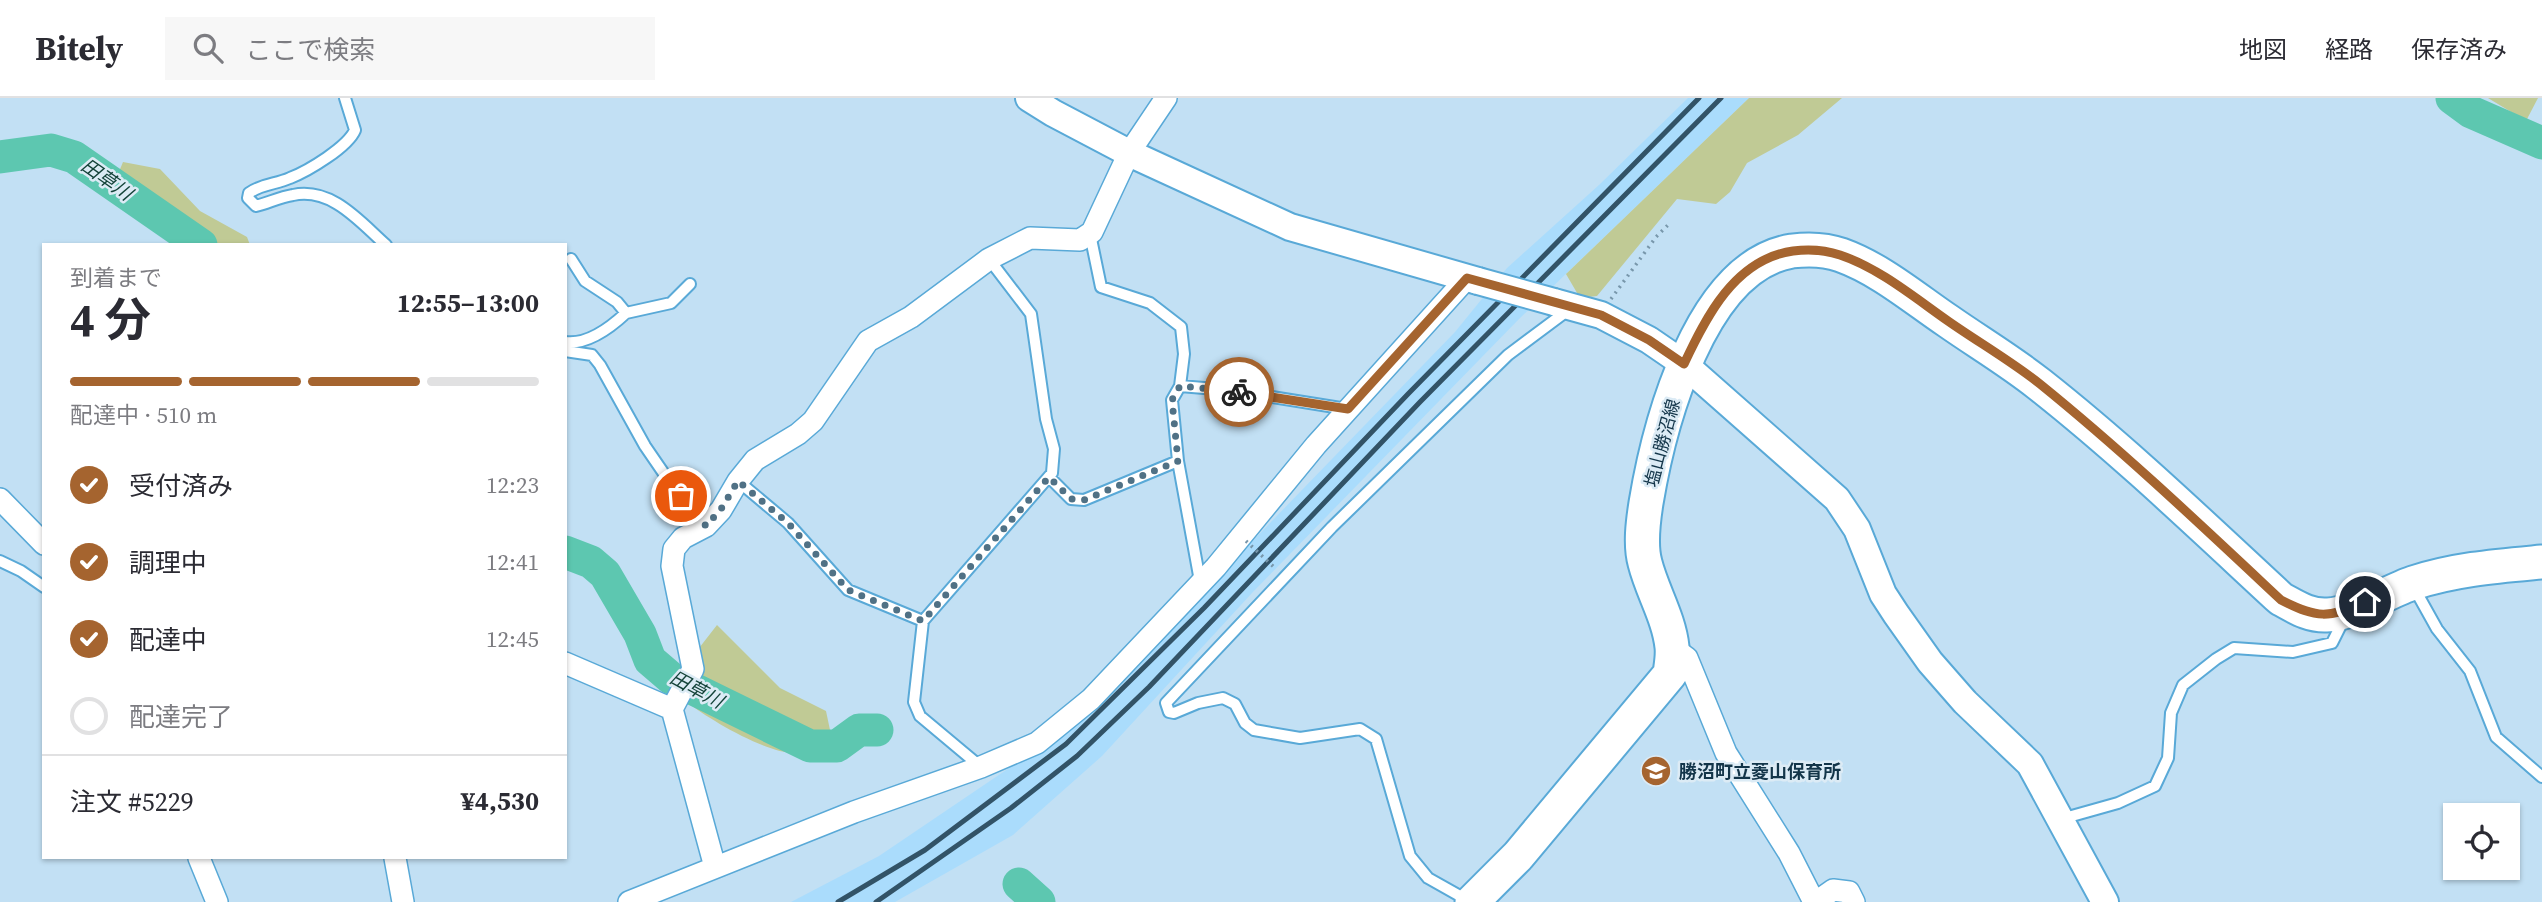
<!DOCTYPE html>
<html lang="ja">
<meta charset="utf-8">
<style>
:root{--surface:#fff;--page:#f7f7f7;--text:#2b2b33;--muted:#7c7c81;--line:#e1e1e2;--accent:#a5642f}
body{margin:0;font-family:"Source Serif 4","Noto Sans JP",serif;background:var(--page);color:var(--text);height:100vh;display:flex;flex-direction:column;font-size:26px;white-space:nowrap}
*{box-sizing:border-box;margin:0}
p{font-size:23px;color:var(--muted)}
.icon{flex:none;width:38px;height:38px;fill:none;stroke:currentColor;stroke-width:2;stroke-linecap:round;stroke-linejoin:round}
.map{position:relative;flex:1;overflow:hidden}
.sheet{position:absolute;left:42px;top:145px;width:525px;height:616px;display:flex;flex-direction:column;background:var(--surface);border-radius:0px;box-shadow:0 2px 5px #0004}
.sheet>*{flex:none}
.controls{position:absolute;left:2443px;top:705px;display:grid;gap:14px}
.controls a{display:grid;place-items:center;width:77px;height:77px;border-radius:0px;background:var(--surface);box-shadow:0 2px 5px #0004;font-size:35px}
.pin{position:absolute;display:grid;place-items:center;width:60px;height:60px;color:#fff;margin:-30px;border:4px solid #fff;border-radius:50%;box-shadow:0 2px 7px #0007}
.courier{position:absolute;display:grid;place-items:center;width:70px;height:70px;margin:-35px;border:5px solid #a5642f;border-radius:50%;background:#fff;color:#222;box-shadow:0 2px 9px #0007}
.headline em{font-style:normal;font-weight:700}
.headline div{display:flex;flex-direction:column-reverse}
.headline{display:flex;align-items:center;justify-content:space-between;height:119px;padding:0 28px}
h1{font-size:46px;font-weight:700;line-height:52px}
.bar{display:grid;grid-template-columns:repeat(4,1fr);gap:10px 7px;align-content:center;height:84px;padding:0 28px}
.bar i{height:9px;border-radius:5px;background:var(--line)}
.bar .current{background:var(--accent)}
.bar p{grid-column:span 4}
.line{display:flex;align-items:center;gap:18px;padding:0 28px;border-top:2px solid var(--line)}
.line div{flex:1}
ol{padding:0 28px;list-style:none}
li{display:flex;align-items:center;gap:21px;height:77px}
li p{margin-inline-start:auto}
li .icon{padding:7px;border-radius:50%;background:var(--accent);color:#fff;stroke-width:4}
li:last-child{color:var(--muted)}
li i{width:38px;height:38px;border:4px solid var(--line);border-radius:50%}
header{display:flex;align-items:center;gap:42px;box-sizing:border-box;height:98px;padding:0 35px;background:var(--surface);border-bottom:2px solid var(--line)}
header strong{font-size:33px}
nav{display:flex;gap:38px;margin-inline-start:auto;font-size:24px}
.search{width:490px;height:63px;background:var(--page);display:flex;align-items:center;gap:18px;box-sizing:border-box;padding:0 24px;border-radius:0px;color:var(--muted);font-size:26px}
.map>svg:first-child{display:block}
</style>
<header>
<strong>Bitely</strong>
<div class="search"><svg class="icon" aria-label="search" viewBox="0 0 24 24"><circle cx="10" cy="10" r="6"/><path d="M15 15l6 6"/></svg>ここで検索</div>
<nav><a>地図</a><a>経路</a><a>保存済み</a></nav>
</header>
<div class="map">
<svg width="2542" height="804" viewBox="0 0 2542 804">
<rect width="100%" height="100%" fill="#c2e0f4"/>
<path fill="#aadcfc" d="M1688,0H1749L1519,221L1252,495L1102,658L1013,737L895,804H791L879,758L1061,635L1147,552L1455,234L1507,170L1599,87Z"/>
<path fill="#c0ca95" d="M1749,0H1842L1798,37L1747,65L1730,94L1716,106L1677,101L1597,198L1580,200L1566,176Z
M2488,0H2538L2526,23Z
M123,64L160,71L200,113L247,139L250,147H175L109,98Z
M717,527L780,590L826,613L830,632L828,642C819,646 806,655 797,655C769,657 708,621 687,604L696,554Z"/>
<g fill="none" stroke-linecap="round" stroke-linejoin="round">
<path stroke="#5dc7b0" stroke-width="33" d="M2452,0L2471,14L2542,45
M0,59L51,52L74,59L201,147
M565,454L591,464L605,476L640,536L650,562L671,580L810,648H837L859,632H877
M1019,786L1039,804"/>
<g stroke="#59a9d7" stroke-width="14">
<path id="service" d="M345,0L355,32C348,49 308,73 290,80C277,86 261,86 249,95L248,100L256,108C268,105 280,99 293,97C332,89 360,124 386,147
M1090,136L1101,189L1150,205L1181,229L1184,256L1180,288L1172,302L1178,363L1200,483
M626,215L671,205L690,186
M565,244C587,247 611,229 626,215L617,204L585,183L571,161
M565,253L592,257L600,267L645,348L669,383L706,428
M1180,288L1228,292L1347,311
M1049,379L1071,401L1084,402L1178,363
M738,383L788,425L848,492L923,523
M0,463L21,473L44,489
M2413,488L2437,531L2470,573L2496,639L2542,679
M981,669L920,618L914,604L923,523L1052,375L1054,351L1046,321L1031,216L989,161
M2061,721L2118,705L2155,688L2168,660L2171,615L2183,587L2216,561L2234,550L2293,554L2332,545L2344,521
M1469,803L1428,780L1410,758L1376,641L1360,631L1300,640L1254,632L1245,625L1235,606L1223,600L1198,605L1174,615L1169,614L1166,605L1332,429L1508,257L1571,210"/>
</g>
<g stroke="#59a9d7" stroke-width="24">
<path id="minor" d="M0,401L44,446
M1672,549L1687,560L1726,655L1789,755L1814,804
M565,565L672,611
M199,760L217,804
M395,760L403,804
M715,769L672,611L693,571L672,468L674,451L683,440L706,428L721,412L738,383L755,362L798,336L813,323L868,243L911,219L989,161L1030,140L1080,142L1092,134L1129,55L1166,0
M629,804L854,714L981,669L1037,645L1091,601L1216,469L1316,347L1467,180
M1816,804L1833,792L1849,794L1854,804"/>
</g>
<g stroke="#59a9d7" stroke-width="30">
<path id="tertiary" d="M1029,0L1053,15L1129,55L1290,129L1478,183
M1554,204L1601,217L1649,242L1684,266L1837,401L1857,431L1883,496L1896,516L1930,564L1965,604L2030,666L2105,804"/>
</g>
<g stroke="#59a9d7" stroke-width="37">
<path id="primary" d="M1472,804L1518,758L1670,576C1671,568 1673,558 1672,549C1669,520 1652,493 1645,465C1640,447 1643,424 1646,405C1659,327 1700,168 1792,153C1808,151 1827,152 1841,157C1880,171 1914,200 1948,223C1978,244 2010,263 2039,286C2124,353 2202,428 2281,501C2296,509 2309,518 2327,517C2351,517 2389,493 2413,485C2456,471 2498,468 2542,464"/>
</g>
<path stroke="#7897ab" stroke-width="3.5" stroke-dasharray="2 5" stroke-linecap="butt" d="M1611,201L1656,139L1671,124"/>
<use href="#service" stroke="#fff" stroke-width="10"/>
<use href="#minor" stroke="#fff" stroke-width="21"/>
<use href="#tertiary" stroke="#fff" stroke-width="26"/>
<use href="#primary" stroke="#fff" stroke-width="33"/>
<path stroke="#325367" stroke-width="5" d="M838,804L925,752L1066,646L1204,510L1408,296L1699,0
M876,804L1011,710L1077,658L1149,589L1420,304L1721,0"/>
<g stroke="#59a9d7" stroke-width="30" stroke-linecap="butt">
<path id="tertiary-bridge" d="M1478,183L1554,204"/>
</g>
<path stroke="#7897ab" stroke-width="3.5" stroke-dasharray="2 5" stroke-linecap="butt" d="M1246,443L1276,471"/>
<use href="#tertiary-bridge" stroke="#fff" stroke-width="26"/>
</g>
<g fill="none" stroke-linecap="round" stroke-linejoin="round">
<path stroke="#507185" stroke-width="7" stroke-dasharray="0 12.6" d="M681,398L706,428L721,411L738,383L788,425L848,492L923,523L1049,379L1071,401L1084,402L1178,363L1172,302L1180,288L1239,294"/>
<path stroke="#a5642f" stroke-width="9" d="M1239,294L1348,311L1467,180L1601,217L1649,242L1684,266C1706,219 1735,161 1793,153C1808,151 1825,152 1840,157C1879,170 1915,200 1948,223C1978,244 2011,263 2040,286C2124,354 2202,428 2281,502C2318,521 2328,520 2365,504"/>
</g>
<defs>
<g id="school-disc" transform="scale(1.575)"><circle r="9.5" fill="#a5642f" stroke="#dcebf5"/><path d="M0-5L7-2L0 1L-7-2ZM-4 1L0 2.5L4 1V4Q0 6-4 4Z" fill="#fff"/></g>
</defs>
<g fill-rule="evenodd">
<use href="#school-disc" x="1656" y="673"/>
</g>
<g text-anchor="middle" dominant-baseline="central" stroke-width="5" stroke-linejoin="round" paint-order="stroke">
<g font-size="18" fill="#133549" stroke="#dcebf5">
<text transform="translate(1662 345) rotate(-75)">塩山勝沼線</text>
</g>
<g font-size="18" font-weight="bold" fill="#133549" stroke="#dcebf5" text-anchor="start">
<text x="1679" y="673">勝沼町立菱山保育所</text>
</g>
<g font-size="19" font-style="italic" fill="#144339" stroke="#dcebf5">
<text transform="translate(107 81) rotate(35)">田草川</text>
<text transform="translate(697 591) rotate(28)">田草川</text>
</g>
</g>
</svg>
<div class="controls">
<a><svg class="icon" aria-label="locate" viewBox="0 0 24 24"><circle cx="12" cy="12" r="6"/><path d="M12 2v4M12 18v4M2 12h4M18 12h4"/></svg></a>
</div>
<div class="pin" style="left:681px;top:398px;background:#ea580c"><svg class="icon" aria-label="bag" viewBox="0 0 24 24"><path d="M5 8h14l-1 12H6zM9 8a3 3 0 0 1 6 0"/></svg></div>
<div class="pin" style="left:2365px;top:504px;background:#1f2937"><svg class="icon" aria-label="home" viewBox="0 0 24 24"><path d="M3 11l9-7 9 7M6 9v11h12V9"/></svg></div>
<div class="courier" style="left:1239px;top:294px"><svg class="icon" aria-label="bike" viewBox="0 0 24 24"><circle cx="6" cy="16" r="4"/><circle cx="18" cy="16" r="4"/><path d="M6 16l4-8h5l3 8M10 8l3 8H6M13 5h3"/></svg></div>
<section class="sheet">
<div class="headline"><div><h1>4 分</h1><p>到着まで</p></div><em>12:55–13:00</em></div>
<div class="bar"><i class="current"></i><i class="current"></i><i class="current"></i><i></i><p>配達中 · 510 m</p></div>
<ol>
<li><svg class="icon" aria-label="check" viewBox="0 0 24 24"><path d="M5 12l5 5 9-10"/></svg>受付済み<p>12:23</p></li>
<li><svg class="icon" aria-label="check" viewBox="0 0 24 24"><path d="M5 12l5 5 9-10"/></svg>調理中<p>12:41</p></li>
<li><svg class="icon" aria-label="check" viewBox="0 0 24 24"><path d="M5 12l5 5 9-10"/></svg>配達中<p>12:45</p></li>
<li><i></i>配達完了</li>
</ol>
<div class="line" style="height:91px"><div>注文 #5229</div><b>¥4,530</b></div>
</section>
</div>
